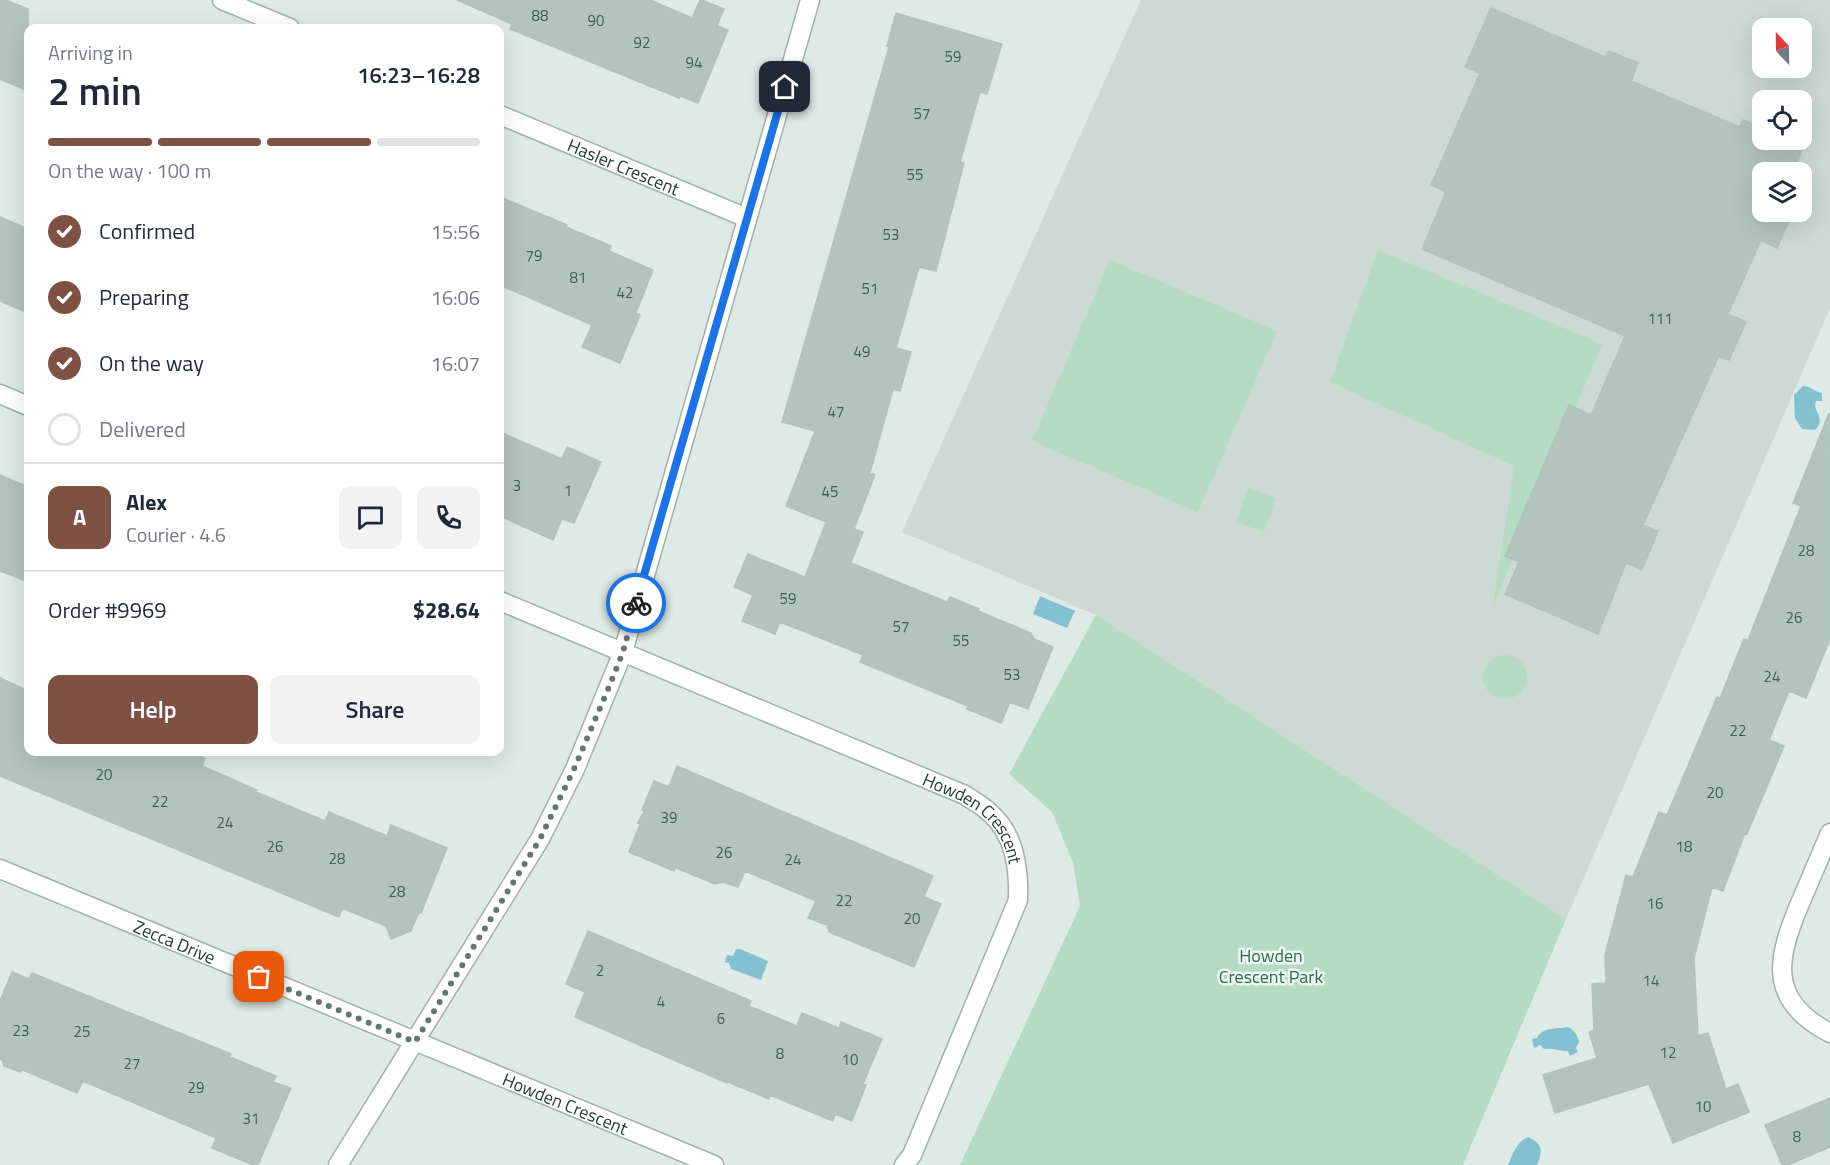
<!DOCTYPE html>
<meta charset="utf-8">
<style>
:root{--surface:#fff;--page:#f2f2f3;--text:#1f2937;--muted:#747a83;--line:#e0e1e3;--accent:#7f5143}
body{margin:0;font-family:"Titillium Web",sans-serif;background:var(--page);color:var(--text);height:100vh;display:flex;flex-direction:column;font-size:22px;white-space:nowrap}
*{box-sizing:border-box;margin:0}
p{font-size:20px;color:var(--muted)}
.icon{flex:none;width:33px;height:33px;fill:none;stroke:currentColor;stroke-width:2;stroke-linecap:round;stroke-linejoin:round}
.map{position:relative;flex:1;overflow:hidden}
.drawer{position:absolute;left:24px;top:24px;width:480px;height:732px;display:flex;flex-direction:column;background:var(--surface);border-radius:12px;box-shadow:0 6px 24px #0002}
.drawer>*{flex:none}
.needle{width:39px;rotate:338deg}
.buttons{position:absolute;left:1752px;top:18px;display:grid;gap:12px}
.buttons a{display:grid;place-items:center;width:60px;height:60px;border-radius:12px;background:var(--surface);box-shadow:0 6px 24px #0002;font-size:30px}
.pin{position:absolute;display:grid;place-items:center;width:51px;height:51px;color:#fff;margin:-26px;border-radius:12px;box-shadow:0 3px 9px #0006}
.courier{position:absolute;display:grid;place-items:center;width:60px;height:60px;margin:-30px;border:4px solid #1a73e8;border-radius:50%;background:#fff;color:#222;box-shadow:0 2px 8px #0007}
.headline em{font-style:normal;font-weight:600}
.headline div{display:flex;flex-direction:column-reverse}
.headline{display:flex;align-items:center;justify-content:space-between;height:102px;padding:0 24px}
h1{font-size:39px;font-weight:600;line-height:45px}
.bar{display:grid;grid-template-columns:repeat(4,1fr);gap:9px 6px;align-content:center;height:72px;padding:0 24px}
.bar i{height:8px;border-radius:4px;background:var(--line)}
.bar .on{background:var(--accent)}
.bar p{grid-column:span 4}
.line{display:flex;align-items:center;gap:15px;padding:0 24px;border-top:2px solid var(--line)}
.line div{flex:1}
.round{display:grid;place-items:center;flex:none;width:63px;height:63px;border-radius:12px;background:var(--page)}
ol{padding:0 24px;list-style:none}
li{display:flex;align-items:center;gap:18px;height:66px}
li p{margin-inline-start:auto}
li .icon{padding:6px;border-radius:50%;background:var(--accent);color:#fff;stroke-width:4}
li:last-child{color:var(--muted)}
li i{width:33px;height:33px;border:3px solid var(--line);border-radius:50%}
.action{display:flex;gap:12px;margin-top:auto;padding:12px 24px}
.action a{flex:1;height:69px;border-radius:12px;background:var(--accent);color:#fff;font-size:24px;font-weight:600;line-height:69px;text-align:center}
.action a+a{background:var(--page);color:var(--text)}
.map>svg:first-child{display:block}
</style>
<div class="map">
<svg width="1830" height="1165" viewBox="0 0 1830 1165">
<rect width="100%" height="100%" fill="#deeae5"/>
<path fill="#ccd9d4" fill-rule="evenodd" d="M1141,0H1830V308L1566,919L1096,615L902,532ZM1762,28H1802V68H1762ZM1762,100H1802V140H1762ZM1762,172H1802V212H1762Z"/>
<path fill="#b5dcc2" d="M1378,250L1602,344L1493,606L1514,466L1330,382Z
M1110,260L1277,331L1198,512L1032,441Z
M1248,488L1276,498L1264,532L1236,522Z
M1096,615L1566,919L1463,1165H960L1080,906L1073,863L1052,812L1009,774Z
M1483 677a22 22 0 1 1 44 0a22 22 0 1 1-44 0Z"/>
<path fill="#83c1d1" d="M1803,386C1811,386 1814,392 1822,393V401H1816L1815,406C1818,416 1824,421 1815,430L1802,429L1795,418L1794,395Z
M1040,596L1075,611L1067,628L1033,614Z
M736,949H740L768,961L761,980L731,969L729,963L725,962L727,955L733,956Z
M1568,1027C1575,1030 1577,1035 1579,1042L1576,1048L1578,1052L1570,1056L1568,1051C1560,1052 1556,1048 1544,1049L1540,1045L1534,1048L1532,1039L1537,1038C1542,1027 1557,1029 1568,1027Z
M1528,1137C1543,1143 1543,1151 1537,1165H1508C1513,1154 1516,1143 1528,1137Z"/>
<path fill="#b3c4be" stroke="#b0c3bc" stroke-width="1.5" d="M0,0H6L28,9V91L0,79Z
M457,0H650L692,18L700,0H702L724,9L717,26L728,30L698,103L680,96L679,98L510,29L512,24Z
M1491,8L1605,57L1609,51L1638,63L1631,81L1740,127L1743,120L1762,128V140H1789L1804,146L1793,172H1762V212H1793L1777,248L1761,240L1728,314L1746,322L1729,360L1719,356L1643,525L1658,531L1642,570L1626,563L1598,634L1505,594L1519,562L1505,556L1569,405L1591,415L1625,336L1422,249L1446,192L1431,185L1480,73L1465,67Z
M896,13L1002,44L987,94L980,92L960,162L964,163L936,271L919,267L896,348L911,352L900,391L893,389L870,473L875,475L854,529L863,532L851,563L947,602L950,597L979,609L978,611L1031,633L1034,639L1053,647L1028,709L1010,702L1001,723L967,709L968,706L860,662L863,655L780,622L775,634L742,621L753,595L734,587L748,554L805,577L826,522L786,506L815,431L782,422L889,47L887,46Z
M500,197L567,225L566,227L611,246L609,251L653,270L636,313L640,315L620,363L582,347L592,325L500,285Z
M0,217L28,229V313L0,301Z
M1829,413L1830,639L1806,698L1789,691L1769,740L1784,746L1747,834L1745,833L1723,891L1712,887L1694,958L1698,1036L1708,1033L1726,1089L1738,1084L1749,1112L1673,1143L1649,1084L1555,1113L1543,1075L1597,1058L1589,1032L1594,1030L1592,984L1606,983L1605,955L1626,875L1633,877L1659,812L1667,815L1717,697L1720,698L1744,639L1748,640L1801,506L1793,503Z
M500,432L562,459L567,447L601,462L574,523L562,519L553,540L500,516Z
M0,475L28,487V582L0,571Z
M0,678L28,691V752H190L205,758L202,766L257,790L256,792L325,821L329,812L387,836L391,825L447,848L421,913L419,912L411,931L391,939L386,926L342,908L339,917L0,776Z
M677,766L933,876L924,897L941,904L914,967L829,932L827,925L808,918L816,901L745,871L738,887L723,882L715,884L676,868L674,871L629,852L640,824L638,823L644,811L642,810L654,781L669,787Z
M588,931L751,1001L749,1006L797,1026L802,1013L839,1028L841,1022L882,1039L863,1084L866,1085L852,1121L835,1114L833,1121L770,1095L769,1099L728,1082L727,1083L575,1017L585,992L566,984Z
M12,972L29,979L32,973L231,1054L230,1057L276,1076L273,1082L291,1088L258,1165H253L212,1148L216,1138L83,1081L77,1093L23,1070L20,1072L4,1066L2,1060L0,1059V1001Z
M1830,1098V1147L1788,1165H1782L1765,1125Z"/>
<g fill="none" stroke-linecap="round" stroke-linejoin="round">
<g stroke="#a1b1ac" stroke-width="21">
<g id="minor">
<path d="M222,0L290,28"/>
<path id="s1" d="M500,115L747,218"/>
<path d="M0,394L28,406"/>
<path id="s2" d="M500,601L965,795C973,801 982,805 989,812C1015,834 1019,868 1018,900L912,1155L904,1165"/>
<path d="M1830,833C1820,856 1811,878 1801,901C1777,957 1766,1000 1830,1033"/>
<path id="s3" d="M0,869L714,1165"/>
<path d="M338,1165L540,839L575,769L623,652L810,0"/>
</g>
</g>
<use href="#minor" stroke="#fff" stroke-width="18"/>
</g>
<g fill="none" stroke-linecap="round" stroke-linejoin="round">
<path stroke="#627772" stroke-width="6" stroke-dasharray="0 10.8" d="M259,977L415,1042L540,839L574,769L609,687L623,652L636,603"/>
<path stroke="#1a73e8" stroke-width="8" d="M636,603L785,87"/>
</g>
<g text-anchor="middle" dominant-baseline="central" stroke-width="5" stroke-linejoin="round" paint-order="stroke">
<g font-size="15" fill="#445c56">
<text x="540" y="15">88</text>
<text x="596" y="20">90</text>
<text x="642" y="42">92</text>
<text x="953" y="56">59</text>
<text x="694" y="62">94</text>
<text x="922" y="113">57</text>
<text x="915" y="174">55</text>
<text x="891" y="234">53</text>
<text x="534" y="255">79</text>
<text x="578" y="277">81</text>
<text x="870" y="288">51</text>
<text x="625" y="292">42</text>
<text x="1660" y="318">111</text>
<text x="862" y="351">49</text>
<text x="836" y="411">47</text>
<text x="517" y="485">3</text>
<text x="568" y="490">1</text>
<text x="830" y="491">45</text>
<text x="1806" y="550">28</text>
<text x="788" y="598">59</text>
<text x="1794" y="617">26</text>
<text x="901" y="626">57</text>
<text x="961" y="640">55</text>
<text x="1012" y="674">53</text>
<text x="1772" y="676">24</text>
<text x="1738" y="730">22</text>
<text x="104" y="774">20</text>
<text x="1715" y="792">20</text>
<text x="160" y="801">22</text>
<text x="669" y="817">39</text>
<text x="225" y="822">24</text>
<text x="275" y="846">26</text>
<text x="1684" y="846">18</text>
<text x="724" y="852">26</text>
<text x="337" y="858">28</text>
<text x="793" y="859">24</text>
<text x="397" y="891">28</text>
<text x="844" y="900">22</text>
<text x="1655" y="903">16</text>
<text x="912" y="918">20</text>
<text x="600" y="970">2</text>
<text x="1651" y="980">14</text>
<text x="661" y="1001">4</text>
<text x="721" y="1018">6</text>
<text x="21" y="1030">23</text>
<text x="82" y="1031">25</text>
<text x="1668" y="1052">12</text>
<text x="780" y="1053">8</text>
<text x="850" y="1059">10</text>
<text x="132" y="1063">27</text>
<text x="196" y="1087">29</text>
<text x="1703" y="1106">10</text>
<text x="251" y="1118">31</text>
<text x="1797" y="1136">8</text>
</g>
<g font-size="18" fill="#1f3934" stroke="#eef6f3">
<text stroke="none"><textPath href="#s1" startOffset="134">Hasler Crescent</textPath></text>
<text stroke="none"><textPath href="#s2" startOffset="526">Howden Crescent</textPath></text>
<text stroke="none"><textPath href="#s3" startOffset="189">Zecca Drive</textPath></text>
<text stroke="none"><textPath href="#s3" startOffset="612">Howden Crescent</textPath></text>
</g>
<g font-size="18" fill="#297148" stroke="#eef6f3">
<text x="1271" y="955">Howden<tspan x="1271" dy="21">Crescent Park</tspan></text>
</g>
</g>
</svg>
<div class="buttons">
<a><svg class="needle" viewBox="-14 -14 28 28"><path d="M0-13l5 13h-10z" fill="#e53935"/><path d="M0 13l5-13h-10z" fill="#747a83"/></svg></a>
<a><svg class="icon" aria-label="locate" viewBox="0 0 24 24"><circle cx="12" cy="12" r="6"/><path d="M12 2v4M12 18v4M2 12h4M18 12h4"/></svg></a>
<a><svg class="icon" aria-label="layers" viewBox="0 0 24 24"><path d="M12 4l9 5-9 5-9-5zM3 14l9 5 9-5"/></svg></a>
</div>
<div class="pin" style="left:259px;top:977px;background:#ea580c"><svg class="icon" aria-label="bag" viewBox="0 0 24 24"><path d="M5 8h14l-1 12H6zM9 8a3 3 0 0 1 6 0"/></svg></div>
<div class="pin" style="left:785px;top:87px;background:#1f2937"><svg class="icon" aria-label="home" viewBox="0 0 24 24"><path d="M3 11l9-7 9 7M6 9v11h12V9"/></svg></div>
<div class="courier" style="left:636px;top:603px"><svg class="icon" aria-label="bike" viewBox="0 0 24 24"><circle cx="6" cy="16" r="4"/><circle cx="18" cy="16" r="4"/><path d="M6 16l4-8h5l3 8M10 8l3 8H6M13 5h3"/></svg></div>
<section class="drawer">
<div class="headline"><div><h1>2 min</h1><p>Arriving in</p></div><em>16:23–16:28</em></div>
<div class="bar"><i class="on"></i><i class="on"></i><i class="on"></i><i></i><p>On the way · 100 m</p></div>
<ol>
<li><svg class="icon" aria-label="check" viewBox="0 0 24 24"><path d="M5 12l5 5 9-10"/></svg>Confirmed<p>15:56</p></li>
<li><svg class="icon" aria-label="check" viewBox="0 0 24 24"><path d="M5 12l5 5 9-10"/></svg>Preparing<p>16:06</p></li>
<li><svg class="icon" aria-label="check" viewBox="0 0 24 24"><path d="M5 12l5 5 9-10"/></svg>On the way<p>16:07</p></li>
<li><i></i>Delivered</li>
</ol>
<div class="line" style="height:108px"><b class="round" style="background:var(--accent);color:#fff">A</b><div><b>Alex</b><p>Courier · 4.6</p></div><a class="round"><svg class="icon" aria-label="chat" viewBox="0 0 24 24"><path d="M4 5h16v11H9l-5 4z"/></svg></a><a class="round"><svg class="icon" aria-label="phone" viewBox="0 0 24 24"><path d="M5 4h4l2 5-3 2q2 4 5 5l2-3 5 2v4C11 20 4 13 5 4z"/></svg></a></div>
<div class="line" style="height:78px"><div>Order #9969</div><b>$28.64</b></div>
<div class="action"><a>Help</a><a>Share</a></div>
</section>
</div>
